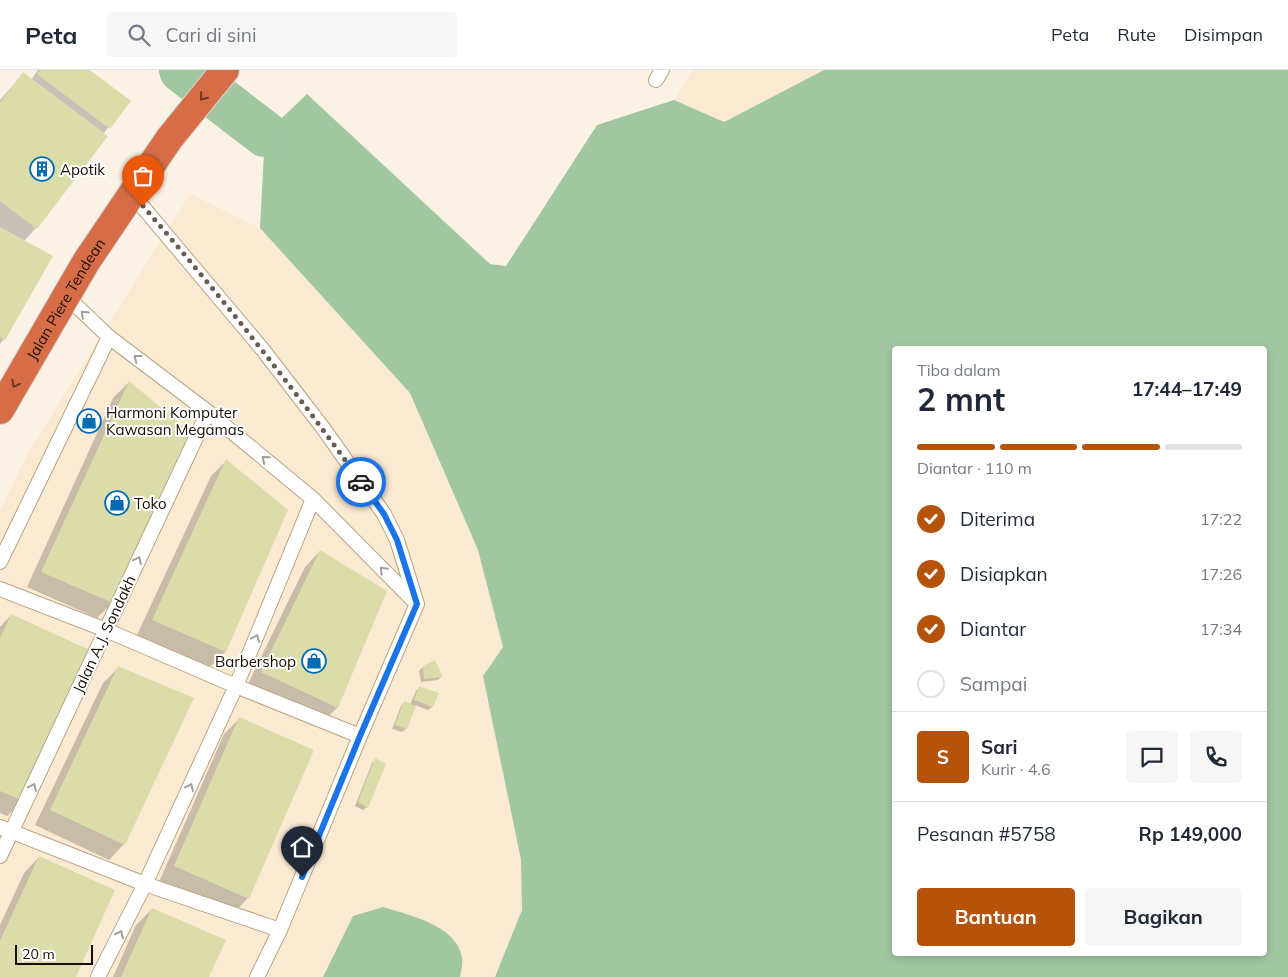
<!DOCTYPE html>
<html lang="id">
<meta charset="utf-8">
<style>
:root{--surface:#fff;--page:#f6f6f7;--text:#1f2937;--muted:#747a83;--line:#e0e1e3;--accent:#b45309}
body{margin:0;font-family:Mulish,sans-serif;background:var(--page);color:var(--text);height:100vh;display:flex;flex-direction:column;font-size:19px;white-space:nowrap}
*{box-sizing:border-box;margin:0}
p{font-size:16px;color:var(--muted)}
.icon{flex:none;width:28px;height:28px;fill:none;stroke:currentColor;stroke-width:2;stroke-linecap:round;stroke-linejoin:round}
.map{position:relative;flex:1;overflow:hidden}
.side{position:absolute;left:892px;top:276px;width:375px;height:610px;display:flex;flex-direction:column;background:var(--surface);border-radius:5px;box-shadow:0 2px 8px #0003}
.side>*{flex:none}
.scale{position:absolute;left:15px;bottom:12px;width:78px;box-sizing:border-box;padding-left:5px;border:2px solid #170f05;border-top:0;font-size:14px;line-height:18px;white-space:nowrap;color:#170f05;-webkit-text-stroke:4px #fff;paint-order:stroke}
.pin{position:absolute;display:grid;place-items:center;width:42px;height:42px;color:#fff;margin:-51px -21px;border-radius:50% 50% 50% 0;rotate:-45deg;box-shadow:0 0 5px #0007}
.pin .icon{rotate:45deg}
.courier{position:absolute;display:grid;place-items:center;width:50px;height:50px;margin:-25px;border:4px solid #1a73e8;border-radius:50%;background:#fff;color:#222;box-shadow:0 1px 6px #0007}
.summary em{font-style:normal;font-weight:700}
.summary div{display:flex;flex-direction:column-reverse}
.summary{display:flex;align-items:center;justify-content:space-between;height:85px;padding:0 25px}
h1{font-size:32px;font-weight:700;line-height:38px}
.bar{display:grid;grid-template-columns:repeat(4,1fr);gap:8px 5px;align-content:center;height:60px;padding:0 25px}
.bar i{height:6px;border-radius:4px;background:var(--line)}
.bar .selected{background:var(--accent)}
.bar p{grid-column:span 4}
.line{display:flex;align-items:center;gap:12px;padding:0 25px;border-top:1px solid var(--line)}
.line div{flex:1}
.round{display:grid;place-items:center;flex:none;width:52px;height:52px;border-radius:5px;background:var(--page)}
ol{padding:0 25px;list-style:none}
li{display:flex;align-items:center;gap:15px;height:55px}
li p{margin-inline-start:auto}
li .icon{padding:5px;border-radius:50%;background:var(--accent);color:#fff;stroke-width:4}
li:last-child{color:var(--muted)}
li i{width:28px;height:28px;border:2px solid var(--line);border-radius:50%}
.primary-button{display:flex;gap:10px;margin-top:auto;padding:10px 25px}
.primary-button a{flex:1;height:58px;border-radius:5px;background:var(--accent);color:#fff;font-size:20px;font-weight:700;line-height:58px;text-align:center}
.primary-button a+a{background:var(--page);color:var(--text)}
header{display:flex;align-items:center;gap:30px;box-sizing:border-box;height:70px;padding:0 25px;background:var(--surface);border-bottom:1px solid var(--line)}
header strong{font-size:24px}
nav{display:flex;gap:28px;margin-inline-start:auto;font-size:18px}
.search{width:350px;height:45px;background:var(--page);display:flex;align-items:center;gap:12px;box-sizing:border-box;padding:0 18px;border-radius:5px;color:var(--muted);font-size:19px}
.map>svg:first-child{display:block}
</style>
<header>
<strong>Peta</strong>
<div class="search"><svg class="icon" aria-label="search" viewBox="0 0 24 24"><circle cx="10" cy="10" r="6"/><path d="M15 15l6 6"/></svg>Cari di sini</div>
<nav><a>Peta</a><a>Rute</a><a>Disimpan</a></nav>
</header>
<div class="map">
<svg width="1288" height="907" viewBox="0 0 1288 907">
<rect width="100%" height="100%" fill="#fbf2e5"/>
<path fill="#fbead2" d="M693,0H824L723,52L674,30Z
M190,124L260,158L410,323L478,480L503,577L483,606L521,790L522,840L495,907H460L462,888L353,846L323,907H0V441L29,381Z"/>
<path fill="#a1c7a1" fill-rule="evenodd" d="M824,0H1288V907H495L522,840L521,790L483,606L503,577L478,480L410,323L260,158L265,64L307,24L490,194L506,196L597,55L674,30L724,52ZM895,279H1265V884H895Z
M383,837C409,845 456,855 462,887C463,893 461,901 460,907H323L353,846Z"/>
<path fill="#0003" d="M38,0H88L130,31L103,64L36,158L24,171L4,269L0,274V30L23,4L31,10Z
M129,312L112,533L97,548L27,517L113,328Z
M226,391L286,441L225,582L210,597L137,565L211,406Z
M320,481L385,521L337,638L321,653L246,618L305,497Z
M11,545L22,731L7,746L0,743V557Z
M119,597L124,774L109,790L35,755L103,613Z
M423,597L442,606L438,610L421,612L419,601Z
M420,617L437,624L432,637L428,640L415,635L406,659L402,662L392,659L401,636L405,632L410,635L416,621Z
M239,649L248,828L233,844L159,812L224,664Z
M376,690L367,737L363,740L355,736L372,693Z
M39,787L74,907H0V855L24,803Z
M152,839L208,907H113L136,855Z"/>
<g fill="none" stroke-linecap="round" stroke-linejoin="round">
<path stroke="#a1c7a1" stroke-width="46" d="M182,0L265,64"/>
</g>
<path fill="#daddaa" d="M40,0H90L131,31L110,59L37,4Z
M23,2L108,66L37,159L0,131V33Z
M0,157L53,186L5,270L0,267Z
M129,311L194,365L113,533L41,502Z
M226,389L288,440L226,582L152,550Z
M320,480L387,521L338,638L261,602Z
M11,544L92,581L23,731L0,721V568Z
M435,590L443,607L424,609L423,596Z
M118,596L194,628L125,775L50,740Z
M419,616L439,623L433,637L414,630Z
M404,631L416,636L407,659L395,655Z
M239,647L314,680L249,829L174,796Z
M375,688L386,694L368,738L358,732Z
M39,786L115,820L76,907H0V871Z
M152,838L226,870L209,907H121Z"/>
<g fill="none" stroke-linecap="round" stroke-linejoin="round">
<g stroke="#baa385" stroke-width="16">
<path id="lane" d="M656,10L662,0
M131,123L263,280L323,358L384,444L397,470L417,534L360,666L280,860L257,907
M65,225L109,267L208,342L313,429L415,532
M0,492L109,267
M0,519L106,560L236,616L360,666
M0,757L145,814L280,860
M0,786L208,342
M98,907L145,814L236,616L313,429"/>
</g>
<g stroke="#d5d4d2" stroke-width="30">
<g id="highway">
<path id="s1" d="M0,340L86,192L169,69L225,0"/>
</g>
</g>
<use href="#lane" stroke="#fff" stroke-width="14"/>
<use href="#highway" stroke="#d66d46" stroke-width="28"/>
</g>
<defs><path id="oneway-chevron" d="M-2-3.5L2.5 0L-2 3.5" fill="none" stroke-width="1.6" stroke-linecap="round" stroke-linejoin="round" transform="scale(1.25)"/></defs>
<g stroke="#6d3922">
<use href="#oneway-chevron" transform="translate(203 27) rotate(129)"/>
<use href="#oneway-chevron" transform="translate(15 314) rotate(119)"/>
</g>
<g stroke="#a29f9b">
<use href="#oneway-chevron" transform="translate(84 244) rotate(-136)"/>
<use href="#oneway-chevron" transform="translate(137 288) rotate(-143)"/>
<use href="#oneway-chevron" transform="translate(265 389) rotate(-141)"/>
<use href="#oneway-chevron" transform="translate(138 490) rotate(-65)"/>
<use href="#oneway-chevron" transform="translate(383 500) rotate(-135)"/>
<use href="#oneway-chevron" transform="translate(256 568) rotate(-68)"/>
<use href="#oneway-chevron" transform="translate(33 717) rotate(-65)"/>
<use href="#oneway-chevron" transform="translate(190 717) rotate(-65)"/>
<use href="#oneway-chevron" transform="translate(120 864) rotate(-63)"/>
</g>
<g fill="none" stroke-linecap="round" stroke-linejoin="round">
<path stroke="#675e53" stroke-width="5" stroke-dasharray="0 9" d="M143,136C220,225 293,317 361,412"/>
<path stroke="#1a73e8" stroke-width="6" d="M302,807L360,666L417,534L397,470L384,444L361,412"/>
</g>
<defs>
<g id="building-ring" transform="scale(1.25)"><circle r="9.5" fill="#fff" stroke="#016ab5" stroke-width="1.5"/><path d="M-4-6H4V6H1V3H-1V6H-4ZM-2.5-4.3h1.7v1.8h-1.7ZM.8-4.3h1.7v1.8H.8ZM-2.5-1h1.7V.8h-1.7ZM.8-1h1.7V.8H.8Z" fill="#016ab5"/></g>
<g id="shop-ring" transform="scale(1.25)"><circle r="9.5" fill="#fff" stroke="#016ab5" stroke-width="1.5"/><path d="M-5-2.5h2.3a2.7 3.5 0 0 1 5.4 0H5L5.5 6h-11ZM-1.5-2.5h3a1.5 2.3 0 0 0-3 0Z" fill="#016ab5"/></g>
</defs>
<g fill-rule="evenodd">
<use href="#building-ring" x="42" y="99"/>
<use href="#shop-ring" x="89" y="351"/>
<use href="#shop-ring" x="117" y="433"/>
<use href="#shop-ring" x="314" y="591"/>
</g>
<g text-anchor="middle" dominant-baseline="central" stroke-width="4" stroke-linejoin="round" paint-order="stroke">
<g font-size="15" fill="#170f05" stroke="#fff" text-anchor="start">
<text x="60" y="99">Apotik</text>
<text x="106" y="342">Harmoni Komputer<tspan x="106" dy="17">Kawasan Megamas</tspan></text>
<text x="134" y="433">Toko</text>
<text x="296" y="591" text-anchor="end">Barbershop</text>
</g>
<g font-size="15" fill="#170f05" stroke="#fff">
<text stroke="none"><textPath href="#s1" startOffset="129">Jalan Piere Tendean</textPath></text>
<text transform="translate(104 564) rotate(-65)">Jalan A.J. Sondakh</text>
</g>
</g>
</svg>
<div class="scale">20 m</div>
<div class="pin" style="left:143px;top:136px;background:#ea580c"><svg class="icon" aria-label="bag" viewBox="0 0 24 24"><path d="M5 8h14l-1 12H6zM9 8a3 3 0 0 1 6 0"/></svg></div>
<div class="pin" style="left:302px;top:807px;background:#1f2937"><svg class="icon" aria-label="home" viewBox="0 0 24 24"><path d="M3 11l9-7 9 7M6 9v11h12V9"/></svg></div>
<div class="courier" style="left:361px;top:412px"><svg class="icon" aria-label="car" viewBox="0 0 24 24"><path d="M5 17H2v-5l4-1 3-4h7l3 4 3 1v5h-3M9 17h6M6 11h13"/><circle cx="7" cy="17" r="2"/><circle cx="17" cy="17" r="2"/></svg></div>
<section class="side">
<div class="summary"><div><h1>2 mnt</h1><p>Tiba dalam</p></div><em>17:44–17:49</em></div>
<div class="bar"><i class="selected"></i><i class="selected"></i><i class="selected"></i><i></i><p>Diantar · 110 m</p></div>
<ol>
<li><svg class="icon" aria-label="check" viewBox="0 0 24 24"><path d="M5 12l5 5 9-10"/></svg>Diterima<p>17:22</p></li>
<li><svg class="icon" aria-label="check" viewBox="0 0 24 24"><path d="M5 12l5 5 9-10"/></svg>Disiapkan<p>17:26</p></li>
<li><svg class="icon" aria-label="check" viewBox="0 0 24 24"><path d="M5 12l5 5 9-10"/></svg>Diantar<p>17:34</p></li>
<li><i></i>Sampai</li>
</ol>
<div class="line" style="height:90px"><b class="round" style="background:var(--accent);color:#fff">S</b><div><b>Sari</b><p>Kurir · 4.6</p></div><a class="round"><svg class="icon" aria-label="chat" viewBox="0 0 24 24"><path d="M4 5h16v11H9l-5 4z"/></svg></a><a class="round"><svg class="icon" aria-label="phone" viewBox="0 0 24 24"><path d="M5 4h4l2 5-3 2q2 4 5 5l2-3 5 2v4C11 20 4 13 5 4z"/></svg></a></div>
<div class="line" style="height:65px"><div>Pesanan #5758</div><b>Rp 149,000</b></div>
<div class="primary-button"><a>Bantuan</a><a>Bagikan</a></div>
</section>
</div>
